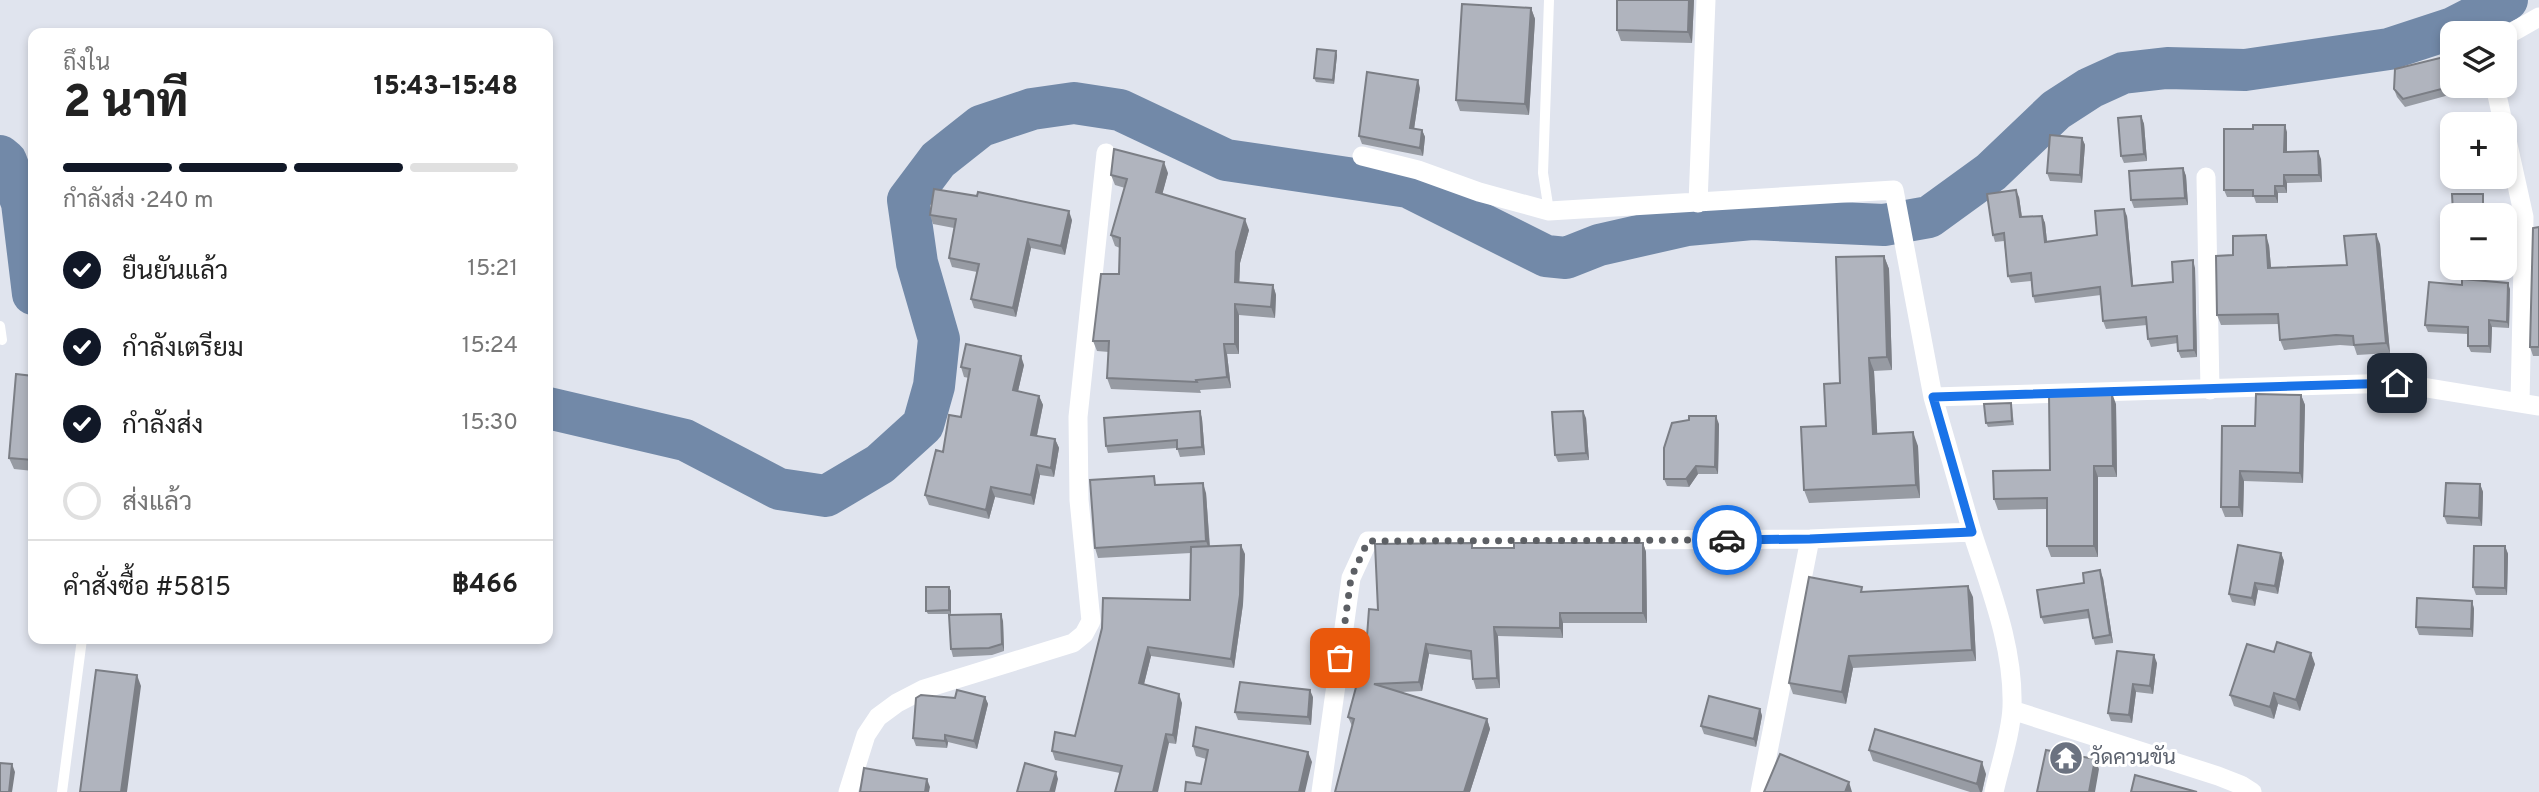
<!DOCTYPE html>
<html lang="th">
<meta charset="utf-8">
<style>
:root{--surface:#fff;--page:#f6f6f6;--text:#222;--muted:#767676;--line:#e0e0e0;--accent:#111827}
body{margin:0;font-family:Overpass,Sarabun,sans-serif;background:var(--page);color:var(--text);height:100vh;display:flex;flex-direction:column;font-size:26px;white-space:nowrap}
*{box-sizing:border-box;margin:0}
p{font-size:23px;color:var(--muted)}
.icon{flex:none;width:38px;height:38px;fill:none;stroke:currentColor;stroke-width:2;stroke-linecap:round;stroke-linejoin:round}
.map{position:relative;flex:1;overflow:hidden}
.details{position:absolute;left:28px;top:28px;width:525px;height:616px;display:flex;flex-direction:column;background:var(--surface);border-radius:14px;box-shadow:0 4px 10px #0003}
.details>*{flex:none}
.fabs{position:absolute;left:2440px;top:21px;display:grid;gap:14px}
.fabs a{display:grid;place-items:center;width:77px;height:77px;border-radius:14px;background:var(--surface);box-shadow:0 4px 10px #0003;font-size:35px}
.pin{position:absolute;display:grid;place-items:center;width:60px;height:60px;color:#fff;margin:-30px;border-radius:14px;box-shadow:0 4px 10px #0006}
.courier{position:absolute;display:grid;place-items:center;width:70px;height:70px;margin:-35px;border:5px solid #1a73e8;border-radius:50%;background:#fff;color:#222;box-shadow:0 2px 9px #0007}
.head em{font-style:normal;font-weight:800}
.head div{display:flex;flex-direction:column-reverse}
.head{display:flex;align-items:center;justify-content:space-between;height:119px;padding:0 35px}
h1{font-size:46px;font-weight:800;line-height:52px}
.bar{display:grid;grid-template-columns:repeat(4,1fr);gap:10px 7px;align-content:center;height:84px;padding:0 35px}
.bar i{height:9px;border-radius:5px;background:var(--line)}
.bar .current{background:var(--accent)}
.bar p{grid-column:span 4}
.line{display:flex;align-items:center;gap:18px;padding:0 35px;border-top:2px solid var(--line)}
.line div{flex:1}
ol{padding:0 35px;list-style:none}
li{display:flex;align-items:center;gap:21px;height:77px}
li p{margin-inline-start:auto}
li .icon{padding:7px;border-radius:50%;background:var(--accent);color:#fff;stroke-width:4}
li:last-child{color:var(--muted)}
li i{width:38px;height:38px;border:4px solid var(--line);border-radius:50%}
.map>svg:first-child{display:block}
</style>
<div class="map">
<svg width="2539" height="792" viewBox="0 0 2539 792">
<rect width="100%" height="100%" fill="#e0e4ee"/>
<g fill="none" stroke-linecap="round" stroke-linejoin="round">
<path stroke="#7289a8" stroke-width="42" d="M0,156L6,161L22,203L33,294
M548,408L685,440L779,489L826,496L880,464L923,425L934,386L939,339L917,263L908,200L938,160L981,126L1032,109L1074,103L1120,110L1226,160L1408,187L1546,256L1566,258L1599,245L1687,225L1752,219L1884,225L1929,217L1991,172L2056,110L2090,88L2123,73L2167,68L2245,70L2389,49L2453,28L2507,0"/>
<path stroke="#fff" stroke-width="10" d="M1549,0L1543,173L1549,211
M0,326L2,340
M62,792L82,639"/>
<path stroke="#fff" stroke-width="19" d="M2504,37L2539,17
M2495,86L2524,217L2520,402
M2206,177L2210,390
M1698,203L1706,0
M1933,397L2397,383L2539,406
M1972,532C1990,588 2014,647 2012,707C2011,734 2000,765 1994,792
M2012,710L2218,776L2241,785L2252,792
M848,792L866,735L878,717L897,703L924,689L1073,643L1084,634L1091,621L1079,500L1078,417L1106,153
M1321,792L1351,578L1368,541L1810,539L1972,532L1933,397L1894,190L1549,211L1479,192L1418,170L1362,156
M1760,792L1810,539"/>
</g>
<path fill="#979ba3" d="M1617,0H1694L1692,43L1621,41L1617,30Z
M1531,8L1535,19L1529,115L1460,111L1456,100Z
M1337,55L1334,84L1316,82L1314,78Z
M2452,86H2463L2464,91L2405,107L2397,97L2394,89Z
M1420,88L1414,129L1422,130L1425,137L1423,156L1362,144L1359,136Z
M2141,116L2144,124L2147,161L2124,163L2121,156Z
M2287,132V152L2321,159L2322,182L2287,183V193H2278V203H2256L2254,197H2227L2224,190Z
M2082,138L2085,145L2082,183L2050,181L2047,173Z
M2183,168L2186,176L2188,205L2134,208L2131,200Z
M1168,173L1162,194L1249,230L1240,263L1239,282L1273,285L1276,295L1275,318L1239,315V354H1227L1231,388L1200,390L1201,393L1111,389L1107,378L1109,352L1097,351L1093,341L1119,274L1120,248L1115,246L1111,235L1125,188L1115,185L1111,175Z
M2019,197L2022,217L2042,216L2045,223L2047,242L2097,235L2127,216L2133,286L2173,282L2195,268L2197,357L2181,358L2178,351V343L2151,347L2148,339L2147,325L2106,329L2103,321L2101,295L2035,303L2033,296L2031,281L2011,283L2008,276L2004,241L1995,242L1993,235Z
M2484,198V215H2454L2453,213Z
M930,215L1072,220L1065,255L1031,248L1016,317L974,308L971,299L977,272L952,267L949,258L954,228L933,224Z
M2539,227V356H2533L2530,347Z
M2380,244L2390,353L2357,355L2354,346L2340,345L2284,350L2280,340L2279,324L2221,325L2217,315L2233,255L2269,245L2271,268L2347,265Z
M1884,256L1889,269L1892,370L1874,371L1877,434L1918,446L1920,498L1809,503L1804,490L1840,383Z
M2510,289L2509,328L2492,327L2491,353L2471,352L2468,346V334L2428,332L2425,325Z
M1024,365L1018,391L1039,396L1043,405L1037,436L1055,439L1059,448L1054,477L1040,475L1034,505L995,497L989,519L929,505L925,495L943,452L961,417L969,378L964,377L961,367Z
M33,376V471L14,469L9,458Z
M2301,395L2305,405L2303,483L2244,481L2243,517H2225L2221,507L2255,426Z
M2011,403L2012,407L2014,425L1988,427L1986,423Z
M2116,404L2117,477H2098V557H2051L2047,546V509L1998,510L1994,499L2050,470Z
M1200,411L1202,419L1205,455L1180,457L1177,448L1108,453L1106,446Z
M1586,418L1589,460L1558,462L1555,455Z
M1719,424L1718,474H1698L1689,487L1667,486L1664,479Z
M2480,484L2483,492L2482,526L2447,524L2444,516Z
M1158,485L1206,493L1210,546L1245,554L1243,604L1234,668L1151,656L1144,684L1182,703L1176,744L1169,743L1120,773L1055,760L1052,751L1075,736L1102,628L1190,600L1191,553L1098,558L1095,548Z
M1643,543L1646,552L1647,623H1563V638L1498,636L1500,688L1476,689L1473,679L1472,660L1429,654L1422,691L1401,692L1487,719L1490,729L1470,792H1335L1352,726L1348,717L1378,610L1473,548H1514Z
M2505,546L2508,554L2507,595H2476L2473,587Z
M2281,553L2284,561L2278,594L2258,590L2255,606L2232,602L2229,594Z
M2103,578L2113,643L2095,645L2093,638L2090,618L2044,624L2041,617L2084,583Z
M949,587L951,591V614H928L926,611Z
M1864,591L1973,597L1976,661L1853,668L1846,704L1793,694L1789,683Z
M2472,601L2474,609L2473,637L2419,635L2416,627Z
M1003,621L1004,651L992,655L953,657L951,649Z
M2117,651L2157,663L2153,694L2136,692L2132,723L2111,721L2108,713Z
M2315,664L2300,711L2278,704L2274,719L2234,706L2230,695Z
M985,697L988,704L977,749L948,742L947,748L916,746L913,738L955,698Z
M1313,697L1311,725L1238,720L1235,712Z
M1760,709L1762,716L1756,747L1704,734L1701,726Z
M1193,746L1312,762L1201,784L1206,759L1196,756Z
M1869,750L1986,774L1982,792H1970L1873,761Z"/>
<path fill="#7b7e85" d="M1689,0H1694L1692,43L1688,32Z
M1531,8L1535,19L1529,115L1525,104Z
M1336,51L1337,55L1334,84L1333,80Z
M1418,80L1420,88L1413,136L1410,128Z
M2141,116L2144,124L2147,161L2144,154Z
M2285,125L2287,132V160L2284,152Z
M1422,130L1425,137L1423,156L1420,148Z
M2082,138L2085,145L2082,183L2080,175Z
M2318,151L2321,159L2322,182L2319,175Z
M1164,162L1168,173L1160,203L1156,192Z
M2183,168L2186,176L2188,205L2185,198Z
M2284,175L2287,183V193L2284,186Z
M2275,186L2278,193V203L2275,196Z
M2016,190L2019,197L2023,225L2020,217Z
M2124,209L2127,216L2134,294L2132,286Z
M1069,211L1072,220L1065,255L1061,246Z
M2042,216L2045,223L2048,250L2045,242Z
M1245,219L1249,230L1240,263L1239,293L1235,282L1236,252Z
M2376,234L2380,244L2390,353L2386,343Z
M2266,235L2269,245L2272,278L2268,268Z
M1028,239L1031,248L1016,317L1013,308Z
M1884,256L1889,269L1892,370L1887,357Z
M2193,260L2195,268L2197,357L2194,350Z
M2508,283L2510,289L2509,328L2507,322Z
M1273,285L1276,295L1275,318L1271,307Z
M1235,304L1239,315V354L1235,344Z
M2489,320L2492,327L2491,353L2489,346Z
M1224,344L1227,354L1231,388L1227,377Z
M1021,356L1024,365L1016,400L1013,390Z
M1869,358L1874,371L1878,447L1873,434Z
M2112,393L2116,404L2117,477L2113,466Z
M2301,395L2305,405L2303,483L2300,473Z
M1039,396L1043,405L1035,444L1031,435Z
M1200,411L1202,419L1205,455L1202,447Z
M1583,411L1586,418L1589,460L1586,453Z
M1716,416L1719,424L1718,474L1715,467Z
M1913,432L1918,446L1920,498L1916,485Z
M1055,439L1059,448L1054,477L1051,468Z
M1037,465L1040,475L1034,505L1031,495Z
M1696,466L1698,474L1689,487L1686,479Z
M2094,466L2098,477V557L2094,546Z
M2240,471L2244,481L2243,517L2239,507Z
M1203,483L1206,493L1210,552L1206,541Z
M2480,484L2483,492L2482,526L2479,518Z
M991,487L995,497L989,519L986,510Z
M1643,543L1646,552L1647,623L1643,613Z
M1241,545L1245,554L1243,604L1234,668L1231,659Z
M2505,546L2508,554L2507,595L2505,588Z
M2281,553L2284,561L2278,594L2275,586Z
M2100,570L2103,578L2113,643L2110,635Z
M2255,583L2258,590L2255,606L2252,598Z
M1968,586L1973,597L1976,661L1972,650Z
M949,587L951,591V614L949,610Z
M2472,601L2474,609L2473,637L2471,629Z
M1560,613L1563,623V638L1560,628Z
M1001,614L1003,621L1004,651L1002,644Z
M1494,627L1498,636L1500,688L1497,678Z
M1426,644L1429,654L1422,691L1419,682Z
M1148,647L1151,656L1142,692L1139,683Z
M2311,653L2315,664L2300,711L2296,700Z
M2154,655L2157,663L2153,694L2150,686Z
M1849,656L1853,668L1846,704L1842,692Z
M137,675L141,686L127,792H121Z
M2133,684L2136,692L2132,723L2129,715Z
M1310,690L1313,697L1311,725L1308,717Z
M2274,693L2278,704L2274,719L2270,707Z
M1179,694L1182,703L1176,744L1173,735Z
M985,697L988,704L977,749L974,741Z
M1760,709L1762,716L1756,747L1754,739Z
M1487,719L1490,729L1470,792H1464Z
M1166,734L1169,743L1158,792H1153Z
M945,735L948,742L947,748L945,741Z
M1308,752L1312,762L1305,792H1299Z
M2095,759L2099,769L2095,792H2089Z
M1982,762L1986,774L1982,792H1980L1977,784Z
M12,764L15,772L12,792H9Z
M1056,772L1058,779L1055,792H1050Z
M927,779L930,787L929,792H925Z
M1849,782L1852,792H1845Z"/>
<path fill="#b0b4be" stroke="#7b7e85" stroke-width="2" d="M1617,0H1689L1688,32L1617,30Z
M1462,4L1531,8L1525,104L1456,100Z
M1317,49L1336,51L1333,80L1314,78Z
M2452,55V86H2453L2403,99L2394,89L2395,69Z
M1367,72L1418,80L1410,128L1422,130L1420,148L1359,136Z
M2141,116L2144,154L2121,156L2118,118Z
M2253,125H2285L2284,152L2318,151L2319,175H2284V186H2275V196H2253V190H2224V129H2253Z
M2050,135L2082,138L2080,175L2047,173Z
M1114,149L1164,162L1156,192L1245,219L1236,252L1235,282L1273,285L1271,307L1235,304V344H1224L1227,377L1196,380L1197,382L1107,378L1109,341H1093L1101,274H1119L1120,238L1111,235L1127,179L1111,175Z
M2183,168L2185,198L2131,200L2129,171Z
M934,189L977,196L978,192L1069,211L1061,246L1028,239L1013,308L971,299L979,264L949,258L956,219L930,215Z
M2016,190L2020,217L2042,216L2045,242L2097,235L2095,211L2124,209L2132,286L2173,282L2172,262L2193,260L2194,350L2178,351L2177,336L2148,339L2146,317L2103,321L2100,287L2033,296L2031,273L2008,276L2004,233L1993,235L1987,194Z
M2452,194H2483V212L2453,213Z
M2539,227V347H2530L2533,228Z
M2376,234L2386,343L2354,345L2353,336L2336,335L2280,340L2278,314L2217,315L2216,256L2233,255V236L2266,235L2268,268L2347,265L2344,236Z
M1884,256L1887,357L1869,358L1873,434L1913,432L1916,485L1804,490L1801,427L1826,426L1824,384L1840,383L1836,257Z
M2462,279L2508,283L2507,322L2489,320V346H2468V327L2425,325L2429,282L2462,285Z
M966,344L1021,356L1013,390L1039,396L1031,435L1055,439L1051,468L1037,465L1031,495L991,487L986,510L925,495L936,450L943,452L949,415L961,417L970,369L961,367Z
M16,374L33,376V460L9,458Z
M2112,393L2113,466H2094V546H2047V498L1994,499L1993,471L2050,470L2049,395Z
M2256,394L2301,395L2300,473L2240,471L2239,507H2221L2222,426H2255Z
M2011,403L2012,421L1986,423L1984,404Z
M1200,411L1202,447L1177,449V440L1106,446L1104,418Z
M1583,411L1586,453L1555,455L1552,412Z
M1689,416H1716L1715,467L1696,466L1686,479H1664V448L1672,423L1689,420Z
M1154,476L1155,485L1203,483L1206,541L1095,548L1090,480Z
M2446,483L2480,484L2479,518L2444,516Z
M1472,543V548H1514V543H1643V613H1560V628L1494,627L1497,678L1473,679L1471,651L1426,644L1419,682L1374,684L1487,719L1464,792H1335L1354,719L1348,717L1366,650L1369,609L1378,610L1375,544Z
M1241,545L1240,595L1231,659L1148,647L1139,683L1179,694L1173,735L1166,734L1153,792H1115L1122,766L1052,751L1055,732L1075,736L1102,628L1103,598L1190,600L1191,547Z
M2238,545L2281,553L2275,586L2255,583L2252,598L2229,594Z
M2474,546H2505V588L2473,587Z
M2100,570L2110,635L2093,638L2088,610L2041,617L2037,590L2084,583L2083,573Z
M1809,577L1862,587L1861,592L1968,586L1972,650L1849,656L1842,692L1789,683Z
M926,587H949V610L926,611Z
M2417,598L2472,601L2471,629L2416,627Z
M1001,614L1002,644L989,648L951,649L949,615Z
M2277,642L2311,653L2296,700L2274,693L2270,707L2230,695L2247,644L2274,652Z
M2117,651L2154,655L2150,686L2133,684L2129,715L2108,713Z
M96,670L137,675L121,792H80Z
M1240,682L1310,690L1308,717L1235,712Z
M957,690L985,697L974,741L945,735V741L913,738L916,698L921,695L955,698Z
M1709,696L1760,709L1754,739L1701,726Z
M1196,727L1308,752L1299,792H1185L1186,782L1201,784L1208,750L1193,746Z
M1875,729L1982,762L1977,784L1869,750Z
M2046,750L2095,759L2089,792H2037Z
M1780,754L1849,782L1845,792H1764Z
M0,763L12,764L9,792H0Z
M1025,763L1056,772L1050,792H1017Z
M864,768L927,779L925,792H860Z
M2135,775L2197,792H2131Z"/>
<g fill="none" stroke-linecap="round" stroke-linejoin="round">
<path stroke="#5c5f64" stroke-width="7" stroke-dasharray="0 12.6" d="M1340,658L1351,578L1368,541L1727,540"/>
<path stroke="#1a73e8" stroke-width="9" d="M1727,540L1810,539L1972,532L1933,397L2397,383"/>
</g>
<defs>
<g id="temple-disc" transform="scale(1.75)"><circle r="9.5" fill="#6b7280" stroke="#fff"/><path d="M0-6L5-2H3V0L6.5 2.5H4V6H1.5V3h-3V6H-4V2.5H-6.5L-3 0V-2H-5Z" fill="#fff"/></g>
</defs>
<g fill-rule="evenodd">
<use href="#temple-disc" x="2066" y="758"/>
</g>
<g text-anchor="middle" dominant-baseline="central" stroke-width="6" stroke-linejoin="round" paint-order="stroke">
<g font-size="21" fill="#5b616d" stroke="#fff" text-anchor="start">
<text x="2090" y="758">วัดควนขัน</text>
</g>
</g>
</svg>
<div class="fabs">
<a><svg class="icon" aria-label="layers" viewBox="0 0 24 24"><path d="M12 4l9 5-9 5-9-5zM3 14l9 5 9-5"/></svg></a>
<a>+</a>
<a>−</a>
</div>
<div class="pin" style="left:1340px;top:658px;background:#ea580c"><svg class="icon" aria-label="bag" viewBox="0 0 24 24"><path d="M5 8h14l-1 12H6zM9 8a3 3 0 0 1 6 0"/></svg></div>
<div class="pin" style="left:2397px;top:383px;background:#1f2937"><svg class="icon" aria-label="home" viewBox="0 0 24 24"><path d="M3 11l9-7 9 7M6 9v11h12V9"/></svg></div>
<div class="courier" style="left:1727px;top:540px"><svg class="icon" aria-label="car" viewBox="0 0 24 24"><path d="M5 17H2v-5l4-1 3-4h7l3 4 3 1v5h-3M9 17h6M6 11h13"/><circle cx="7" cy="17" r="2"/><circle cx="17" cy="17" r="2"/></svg></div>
<section class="details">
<div class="head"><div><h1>2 นาที</h1><p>ถึงใน</p></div><em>15:43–15:48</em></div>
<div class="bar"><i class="current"></i><i class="current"></i><i class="current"></i><i></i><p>กำลังส่ง · 240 m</p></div>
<ol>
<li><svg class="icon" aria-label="check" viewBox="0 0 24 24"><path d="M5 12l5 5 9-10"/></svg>ยืนยันแล้ว<p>15:21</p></li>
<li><svg class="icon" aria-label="check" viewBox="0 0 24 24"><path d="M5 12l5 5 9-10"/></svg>กำลังเตรียม<p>15:24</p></li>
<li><svg class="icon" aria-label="check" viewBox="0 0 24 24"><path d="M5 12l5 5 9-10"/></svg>กำลังส่ง<p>15:30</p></li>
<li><i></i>ส่งแล้ว</li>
</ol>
<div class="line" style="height:91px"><div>คำสั่งซื้อ #5815</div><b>฿466</b></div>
</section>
</div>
